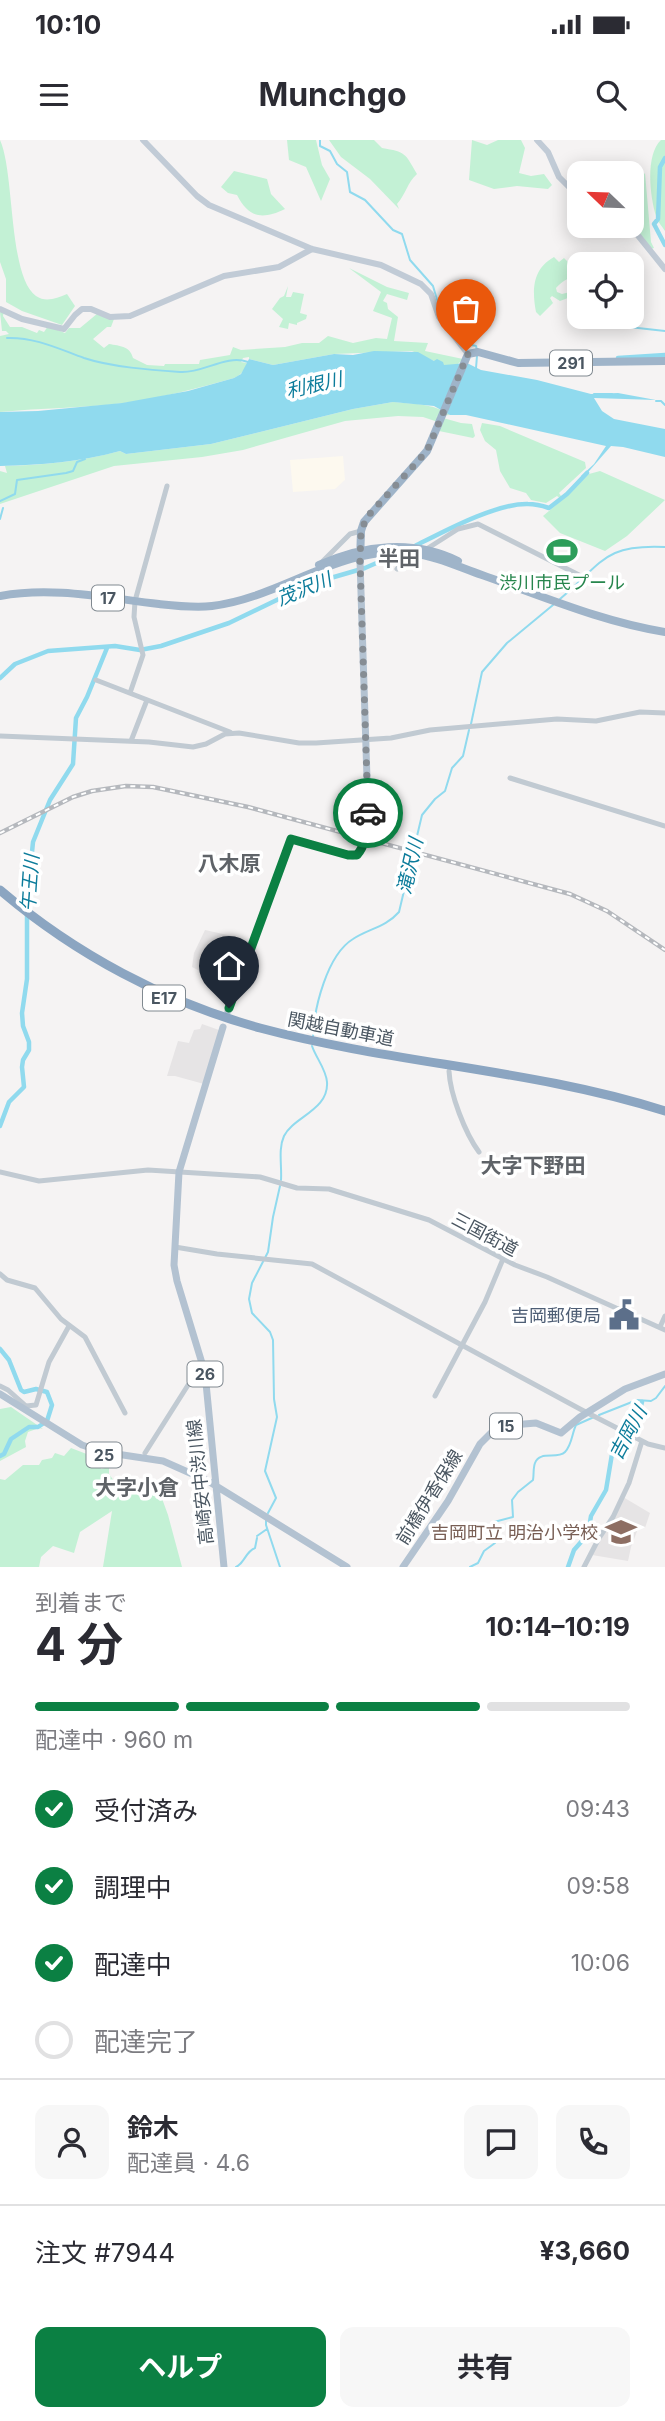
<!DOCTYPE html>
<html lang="ja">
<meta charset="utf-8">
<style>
:root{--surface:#fff;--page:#f7f7f7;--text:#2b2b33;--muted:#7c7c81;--line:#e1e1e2;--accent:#0b8043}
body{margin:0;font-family:Inter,"Noto Sans JP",sans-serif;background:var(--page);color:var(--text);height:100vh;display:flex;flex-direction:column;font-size:26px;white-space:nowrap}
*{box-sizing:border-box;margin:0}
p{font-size:23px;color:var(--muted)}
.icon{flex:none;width:38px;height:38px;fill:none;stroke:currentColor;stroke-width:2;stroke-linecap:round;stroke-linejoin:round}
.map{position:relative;height:1427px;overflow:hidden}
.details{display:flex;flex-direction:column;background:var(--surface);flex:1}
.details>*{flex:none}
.needle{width:46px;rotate:293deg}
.fabs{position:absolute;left:567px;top:21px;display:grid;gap:14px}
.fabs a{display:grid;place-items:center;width:77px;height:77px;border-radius:14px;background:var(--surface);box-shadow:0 4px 18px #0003;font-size:35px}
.pin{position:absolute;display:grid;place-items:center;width:60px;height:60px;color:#fff;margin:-72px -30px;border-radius:50% 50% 50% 0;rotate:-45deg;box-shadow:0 0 7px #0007}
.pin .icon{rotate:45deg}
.courier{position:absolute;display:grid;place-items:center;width:70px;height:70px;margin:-35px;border:5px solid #0b8043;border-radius:50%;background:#fff;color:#222;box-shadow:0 2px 9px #0007}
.overview em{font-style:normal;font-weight:700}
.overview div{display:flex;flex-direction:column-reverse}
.overview{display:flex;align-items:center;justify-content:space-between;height:119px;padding:0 35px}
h1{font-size:46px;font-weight:700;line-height:52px}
.bar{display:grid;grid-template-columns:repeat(4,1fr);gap:10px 7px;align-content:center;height:84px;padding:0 35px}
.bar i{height:9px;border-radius:5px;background:var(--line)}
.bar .on{background:var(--accent)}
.bar p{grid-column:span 4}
.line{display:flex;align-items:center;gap:18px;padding:0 35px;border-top:2px solid var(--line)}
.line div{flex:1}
.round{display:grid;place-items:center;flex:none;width:74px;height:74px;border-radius:14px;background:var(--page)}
ol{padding:0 35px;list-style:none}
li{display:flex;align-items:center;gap:21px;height:77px}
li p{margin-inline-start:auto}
li .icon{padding:7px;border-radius:50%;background:var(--accent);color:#fff;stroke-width:4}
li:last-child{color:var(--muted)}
li i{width:38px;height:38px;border:4px solid var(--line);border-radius:50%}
.button{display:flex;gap:14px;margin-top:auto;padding:14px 35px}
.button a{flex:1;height:80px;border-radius:14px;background:var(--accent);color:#fff;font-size:28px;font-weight:700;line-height:80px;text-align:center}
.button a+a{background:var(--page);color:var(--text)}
.status{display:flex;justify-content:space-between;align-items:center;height:49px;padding:0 35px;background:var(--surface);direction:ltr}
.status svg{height:19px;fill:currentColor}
header{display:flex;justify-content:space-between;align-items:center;height:91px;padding:0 35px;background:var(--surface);font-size:32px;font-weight:700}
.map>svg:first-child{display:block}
</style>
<div class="status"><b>10:10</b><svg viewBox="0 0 49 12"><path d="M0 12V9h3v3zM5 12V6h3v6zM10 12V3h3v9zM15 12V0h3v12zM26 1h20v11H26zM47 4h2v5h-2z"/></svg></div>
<header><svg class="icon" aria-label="menu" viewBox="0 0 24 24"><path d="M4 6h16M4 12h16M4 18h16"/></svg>Munchgo<svg class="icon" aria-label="search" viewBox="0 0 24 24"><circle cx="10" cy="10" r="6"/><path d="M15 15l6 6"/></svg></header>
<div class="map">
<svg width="665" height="1427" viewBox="0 0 665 1427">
<rect width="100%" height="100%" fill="#f5f3f3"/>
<path fill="#fdf9ef" d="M343,316L345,340L335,349L293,352L290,320Z"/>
<path fill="#e6e4e5" d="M205,790L241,798L233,821L243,826L238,835L224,827L214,838L192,827L194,813Z
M202,884L219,890L204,944L175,936H167L178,901L189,903L194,890L200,889Z
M623,1357L650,1373L645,1388L639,1386L631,1407L628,1421L592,1415Z"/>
<path fill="#c3f1d5" d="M0,0C15,33 8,136 36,156C46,163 57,158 67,154L75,166L62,185L22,171L6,162V139L0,122Z
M287,0H316L322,25L330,39L321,61L306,27L289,20Z
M329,0H374L382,8C406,12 405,13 417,34C407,43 406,54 397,64L399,69L370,39L341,17Z
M472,0L487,5L498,0H521L525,8L519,33L531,36L544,34L552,45L548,49L517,46L494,49L469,40Z
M661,0H665V91C662,86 657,81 656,76C650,57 645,15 661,0Z
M234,31L267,39L271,54L285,69C262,80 249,78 237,55L228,53L221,47Z
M645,33L651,102L654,108L651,109L632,85V49Z
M554,117L559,122L564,118L574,128H579V138C569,136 563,141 556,148L557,152L562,154L570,152L573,156L560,161L552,156L550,158L553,163L540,176L536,172C532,151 532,129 554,117Z
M349,128L387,147L409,153L407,160L387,154L383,161L387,163L388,169L398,177L394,201L428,203L425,211L463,219L456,226L443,225L412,211L334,214L273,225L249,219V217L243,218L241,222L247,223C245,230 241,235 234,238C198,248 161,258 124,263C83,268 41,268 0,272V196L9,194L6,191H2L0,172L4,171L3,176L10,187H22L37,193L39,190L44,192L48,186L65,193L69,188H80L98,173L114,179L111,187H107L93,199L104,208L109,204C120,206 130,206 133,218L147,225L164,226L165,224H199L200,220L230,215L233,207L241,210L285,207L302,203H319L328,196L353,203L376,198L387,199L392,178L373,171L381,152Z
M288,146L286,157H291L293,152L304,154L300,173L307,175L306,179L297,183V185L289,183L288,189L279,187L283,179L272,169L280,158L284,156Z
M393,262C413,264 433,263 450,275L436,276L461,283L472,284L475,296L473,298L439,291L438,282L423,277L398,276L345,281L243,310L202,317L114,326L0,364V331L7,333L5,326C44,325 83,321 120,311L126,314L211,304L353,269Z
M482,283L500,286L585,322L586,328L559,353L563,359L589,334L600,331L665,360L627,396L605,411L560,393L543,376L562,360L557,356L546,363L531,360L526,353L510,348L500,331L496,310L485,301L480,290Z
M11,1267L43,1289L39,1288L28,1292L25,1301L26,1307L0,1321V1269Z
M71,1308L97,1318L101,1329L109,1327V1334L117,1345L160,1353L168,1375L182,1427H103L112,1371L80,1392L74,1413L53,1406L41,1417L39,1427H0V1339L5,1340L23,1325H39L42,1320L52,1318L55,1313L64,1316Z"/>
<path fill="#90daee" d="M374,211L418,212L434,221L437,219L443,222L444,225L467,223L481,230L537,240L591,254L618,253L656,260L594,258L602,271L614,279L665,289V317L623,307L611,306L583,338L581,336L594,324L606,306L466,275H450L434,266L393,262L353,269L211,304L126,314L120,311C81,322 41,325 0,326V272L38,271L122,263L188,251L234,238L241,234L249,219L273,225L334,214L353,215Z"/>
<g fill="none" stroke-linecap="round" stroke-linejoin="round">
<path stroke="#90daee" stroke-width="2" d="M320,0V6L330,11L337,24L347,32L350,52L365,60L393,90L402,94L410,120L433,146L438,163L449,178L455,191L467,204L476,206L477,210
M629,187L665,191
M7,198C35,197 59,209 84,218C111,227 151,230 180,232C202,234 226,214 248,222
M476,228L477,216
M594,254H612
M656,261H661L665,265
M0,361L15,354L17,340L66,333L73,331L77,322L85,319
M0,379L3,368
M560,459C603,423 603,404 665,407
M471,584L482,532L507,503L553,465
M313,897C314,868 327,815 353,799C368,789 386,787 399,772L422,675L435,659L445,651L452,628L463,616L469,590
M281,1040C282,1026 278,1009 284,996C293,977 329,970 327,942C326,929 316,918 312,906
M599,1275L637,1260L651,1261L656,1258L665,1246
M268,1373L276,1358L265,1331L277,1277L274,1259L273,1200L270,1192L252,1173L249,1159L252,1143L268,1112L273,1077L280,1046
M266,1378V1385L280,1427
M257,1396L267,1389
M236,1427C245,1423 245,1412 255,1408L257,1398
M470,1427L478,1423L484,1411L495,1403L494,1382L513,1377L512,1360L518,1352L533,1340C534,1335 533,1328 535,1323C540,1310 557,1320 565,1312C572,1305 572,1293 576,1285L594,1277"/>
<path stroke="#90daee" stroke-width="4.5" d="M665,18L660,27L658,79L654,84L665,105
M618,218L665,215
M415,406C443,392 496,363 528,364C535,364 543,366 549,368L567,354L587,333
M0,538L15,524L48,511L115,506L140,510L161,506L229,483L310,444L365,428L397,414
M0,986L9,962L24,947L22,927L23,920L29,910V902L23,886L22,873L27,839V762L33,702L50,660L73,624L76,578L87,557L107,508
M0,1209L9,1220L21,1250L24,1252L36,1249L47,1252L52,1265L47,1281L38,1287H29L11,1299L4,1314L0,1316
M568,1427L574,1410L588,1394L591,1376L606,1350L612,1314L621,1305L632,1285L638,1278L642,1262"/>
<path stroke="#c1cad2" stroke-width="5" d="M425,410L458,389L478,384L579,435
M321,423L350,394L361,391
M397,429L406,419L416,414
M96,540L230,592
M130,553L143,515L134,477L135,461L167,346
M0,596L149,602L193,607L206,604L225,594L239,593L299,603H316L391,598L430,590L557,579L596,581L640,572L665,573
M131,601L147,560
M510,638L665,686
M449,931C450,954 465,993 479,1012
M0,1032L39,1041L148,1030L260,1037L297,1048L329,1049L429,1080L515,1125L547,1137L665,1190
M175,1107L217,1114L312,1124L580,1269L648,1304L665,1308
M0,1134L7,1140L35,1148L61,1179L85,1197L125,1273
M660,1187L665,1176
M0,1246L8,1250L26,1266L36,1265L49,1222L69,1186
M435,1256L485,1162L503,1119
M145,1313L202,1223
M584,1427L599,1398L613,1377L629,1343L642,1301"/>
<path stroke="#c1cbd6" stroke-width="6" d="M143,0L197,56L209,65L312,109L381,125L421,144L431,154L439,177L468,214
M537,0L548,12L559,37L579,57
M622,86L636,93L665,129
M0,169L22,179L64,189L75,175L82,169H91L110,177L130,176L224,136L279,127L312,109"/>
<path stroke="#b3c2d1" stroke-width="7" d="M228,871L291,699L353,716L361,710L368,681V670L360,421
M223,887L179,1032L174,1125L177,1141L205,1233L224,1427
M0,1254L82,1305L103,1312L163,1321L208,1341L347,1427
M403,1427L448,1361L480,1304L492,1292L512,1285L536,1283L561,1293L580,1277L625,1249L665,1234"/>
<path stroke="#9fb4c9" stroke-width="8" d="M360,421L361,391L364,382L427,311L468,214L478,212L518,223L665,221
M319,425C364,405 413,399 458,421
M0,456C52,446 106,458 159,464C177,466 194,468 212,466C281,458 339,405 411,413C436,416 459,427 482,435C542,456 602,482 665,492"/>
<path stroke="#8ba5c1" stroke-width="9" d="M0,750C75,814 165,862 260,888C394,924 533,929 665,971"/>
<g stroke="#b5b8bd" stroke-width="4.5">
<path id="rail" d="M0,693L73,657L92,651L126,646L153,647L248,667L570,754L607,771L665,810"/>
</g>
<use href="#rail" stroke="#fff" stroke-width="2" stroke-dasharray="5" stroke-linecap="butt"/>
</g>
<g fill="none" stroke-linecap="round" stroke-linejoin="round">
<path stroke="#868d94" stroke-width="7" stroke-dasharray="0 12.6" d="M368,673L360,421L361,391L367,377L427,311L468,214L466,211"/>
<path stroke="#0b8043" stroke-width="9" d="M229,868L291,699L348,715H357C366,705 368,686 368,673"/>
</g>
<defs>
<g id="stadium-bare" transform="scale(2.415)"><path d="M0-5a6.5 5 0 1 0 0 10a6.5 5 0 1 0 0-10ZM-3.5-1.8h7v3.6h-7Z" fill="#2e9e5b" stroke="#fff" stroke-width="2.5" paint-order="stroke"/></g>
<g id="civic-bare" transform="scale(2.415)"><path d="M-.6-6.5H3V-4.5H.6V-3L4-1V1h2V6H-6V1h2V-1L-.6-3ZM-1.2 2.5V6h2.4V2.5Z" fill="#5c6f8a" stroke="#fff" stroke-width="2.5" paint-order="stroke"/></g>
<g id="school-bare" transform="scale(2.415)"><path d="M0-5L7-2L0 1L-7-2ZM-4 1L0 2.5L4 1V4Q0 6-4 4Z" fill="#8d6e63" stroke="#fff" stroke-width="2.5" paint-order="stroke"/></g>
</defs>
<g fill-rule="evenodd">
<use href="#stadium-bare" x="562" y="411"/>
<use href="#civic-bare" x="624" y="1175"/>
<use href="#school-bare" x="621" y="1392"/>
</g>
<g text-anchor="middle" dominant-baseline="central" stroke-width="7" stroke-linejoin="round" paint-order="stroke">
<g fill="#fff" stroke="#808990" stroke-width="2">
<rect x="550" y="210.5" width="42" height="25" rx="5"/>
<rect x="92" y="445.5" width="32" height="25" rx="5"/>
<rect x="143" y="845.5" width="42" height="25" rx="5"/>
<rect x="187.5" y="1221.5" width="35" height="25" rx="5"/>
<rect x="490" y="1273.5" width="32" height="25" rx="5"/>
<rect x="86.5" y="1302.5" width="35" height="25" rx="5"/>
</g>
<g font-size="16" font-weight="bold" fill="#4a5661">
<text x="571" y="223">291</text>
<text x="108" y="458">17</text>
<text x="164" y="858">E17</text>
<text x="205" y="1234">26</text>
<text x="506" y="1286">15</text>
<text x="104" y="1315">25</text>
</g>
<g font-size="18" fill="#27864d" stroke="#fff">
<text x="562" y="442">渋川市民プール</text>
</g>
<g font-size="18" fill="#4a5661" stroke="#fff">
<text transform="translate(341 889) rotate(11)">関越自動車道</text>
<text transform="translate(485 1094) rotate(28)">三国街道</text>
<text transform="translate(200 1342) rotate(-96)">高崎安中渋川線</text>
<text transform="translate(429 1357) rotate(-58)">前橋伊香保線</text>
</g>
<g font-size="18" fill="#4e5e75" stroke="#fff" text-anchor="end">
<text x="601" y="1175">吉岡郵便局</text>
</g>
<g font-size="18" fill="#785e54" stroke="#fff" text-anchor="end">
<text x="598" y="1392">吉岡町立 明治小学校</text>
</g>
<g font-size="19" font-style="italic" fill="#0c7c9b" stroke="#fff">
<text transform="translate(314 245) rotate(-13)">利根川</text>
<text transform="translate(304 449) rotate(-22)">茂沢川</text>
<text transform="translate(410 726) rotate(-77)">滝沢川</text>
<text transform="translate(30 743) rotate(-86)">午王川</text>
<text transform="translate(628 1293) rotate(-62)">吉岡川</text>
</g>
<g font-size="21" font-weight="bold" fill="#5f6368" stroke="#fff">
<text x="399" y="418">半田</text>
<text x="229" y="723">八木原</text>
<text x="533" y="1025">大字下野田</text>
<text x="137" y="1347">大字小倉</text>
</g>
</g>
</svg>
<div class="fabs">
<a><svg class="needle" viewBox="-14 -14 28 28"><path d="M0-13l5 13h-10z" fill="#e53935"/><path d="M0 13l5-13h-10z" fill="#7c7c81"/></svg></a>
<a><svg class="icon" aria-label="locate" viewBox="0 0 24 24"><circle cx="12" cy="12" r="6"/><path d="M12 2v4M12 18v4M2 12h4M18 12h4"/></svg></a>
</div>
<div class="pin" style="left:466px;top:211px;background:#ea580c"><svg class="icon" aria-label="bag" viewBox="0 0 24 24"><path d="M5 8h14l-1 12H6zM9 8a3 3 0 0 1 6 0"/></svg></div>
<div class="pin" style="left:229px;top:868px;background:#1f2937"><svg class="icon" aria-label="home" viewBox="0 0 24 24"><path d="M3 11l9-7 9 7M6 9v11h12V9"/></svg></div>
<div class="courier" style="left:368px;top:673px"><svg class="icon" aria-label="car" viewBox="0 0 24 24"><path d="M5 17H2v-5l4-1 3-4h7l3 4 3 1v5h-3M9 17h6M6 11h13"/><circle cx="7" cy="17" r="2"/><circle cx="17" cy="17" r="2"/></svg></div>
</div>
<section class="details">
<div class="overview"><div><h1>4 分</h1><p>到着まで</p></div><em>10:14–10:19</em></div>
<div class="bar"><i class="on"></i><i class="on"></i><i class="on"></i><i></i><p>配達中 · 960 m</p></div>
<ol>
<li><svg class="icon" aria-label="check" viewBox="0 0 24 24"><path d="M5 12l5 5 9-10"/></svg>受付済み<p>09:43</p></li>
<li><svg class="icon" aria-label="check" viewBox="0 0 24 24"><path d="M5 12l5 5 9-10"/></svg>調理中<p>09:58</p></li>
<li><svg class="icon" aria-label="check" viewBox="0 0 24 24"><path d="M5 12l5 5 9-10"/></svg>配達中<p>10:06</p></li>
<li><i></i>配達完了</li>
</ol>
<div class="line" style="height:126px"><a class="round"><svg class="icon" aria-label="person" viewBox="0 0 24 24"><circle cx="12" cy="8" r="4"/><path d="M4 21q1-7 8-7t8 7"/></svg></a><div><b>鈴木</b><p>配達員 · 4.6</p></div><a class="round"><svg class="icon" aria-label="chat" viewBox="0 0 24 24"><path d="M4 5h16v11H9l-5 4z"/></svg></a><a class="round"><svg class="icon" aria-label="phone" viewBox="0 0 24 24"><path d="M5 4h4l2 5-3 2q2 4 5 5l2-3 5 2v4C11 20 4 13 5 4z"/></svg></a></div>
<div class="line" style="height:91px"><div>注文 #7944</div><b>¥3,660</b></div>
<div class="button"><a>ヘルプ</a><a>共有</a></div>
</section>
